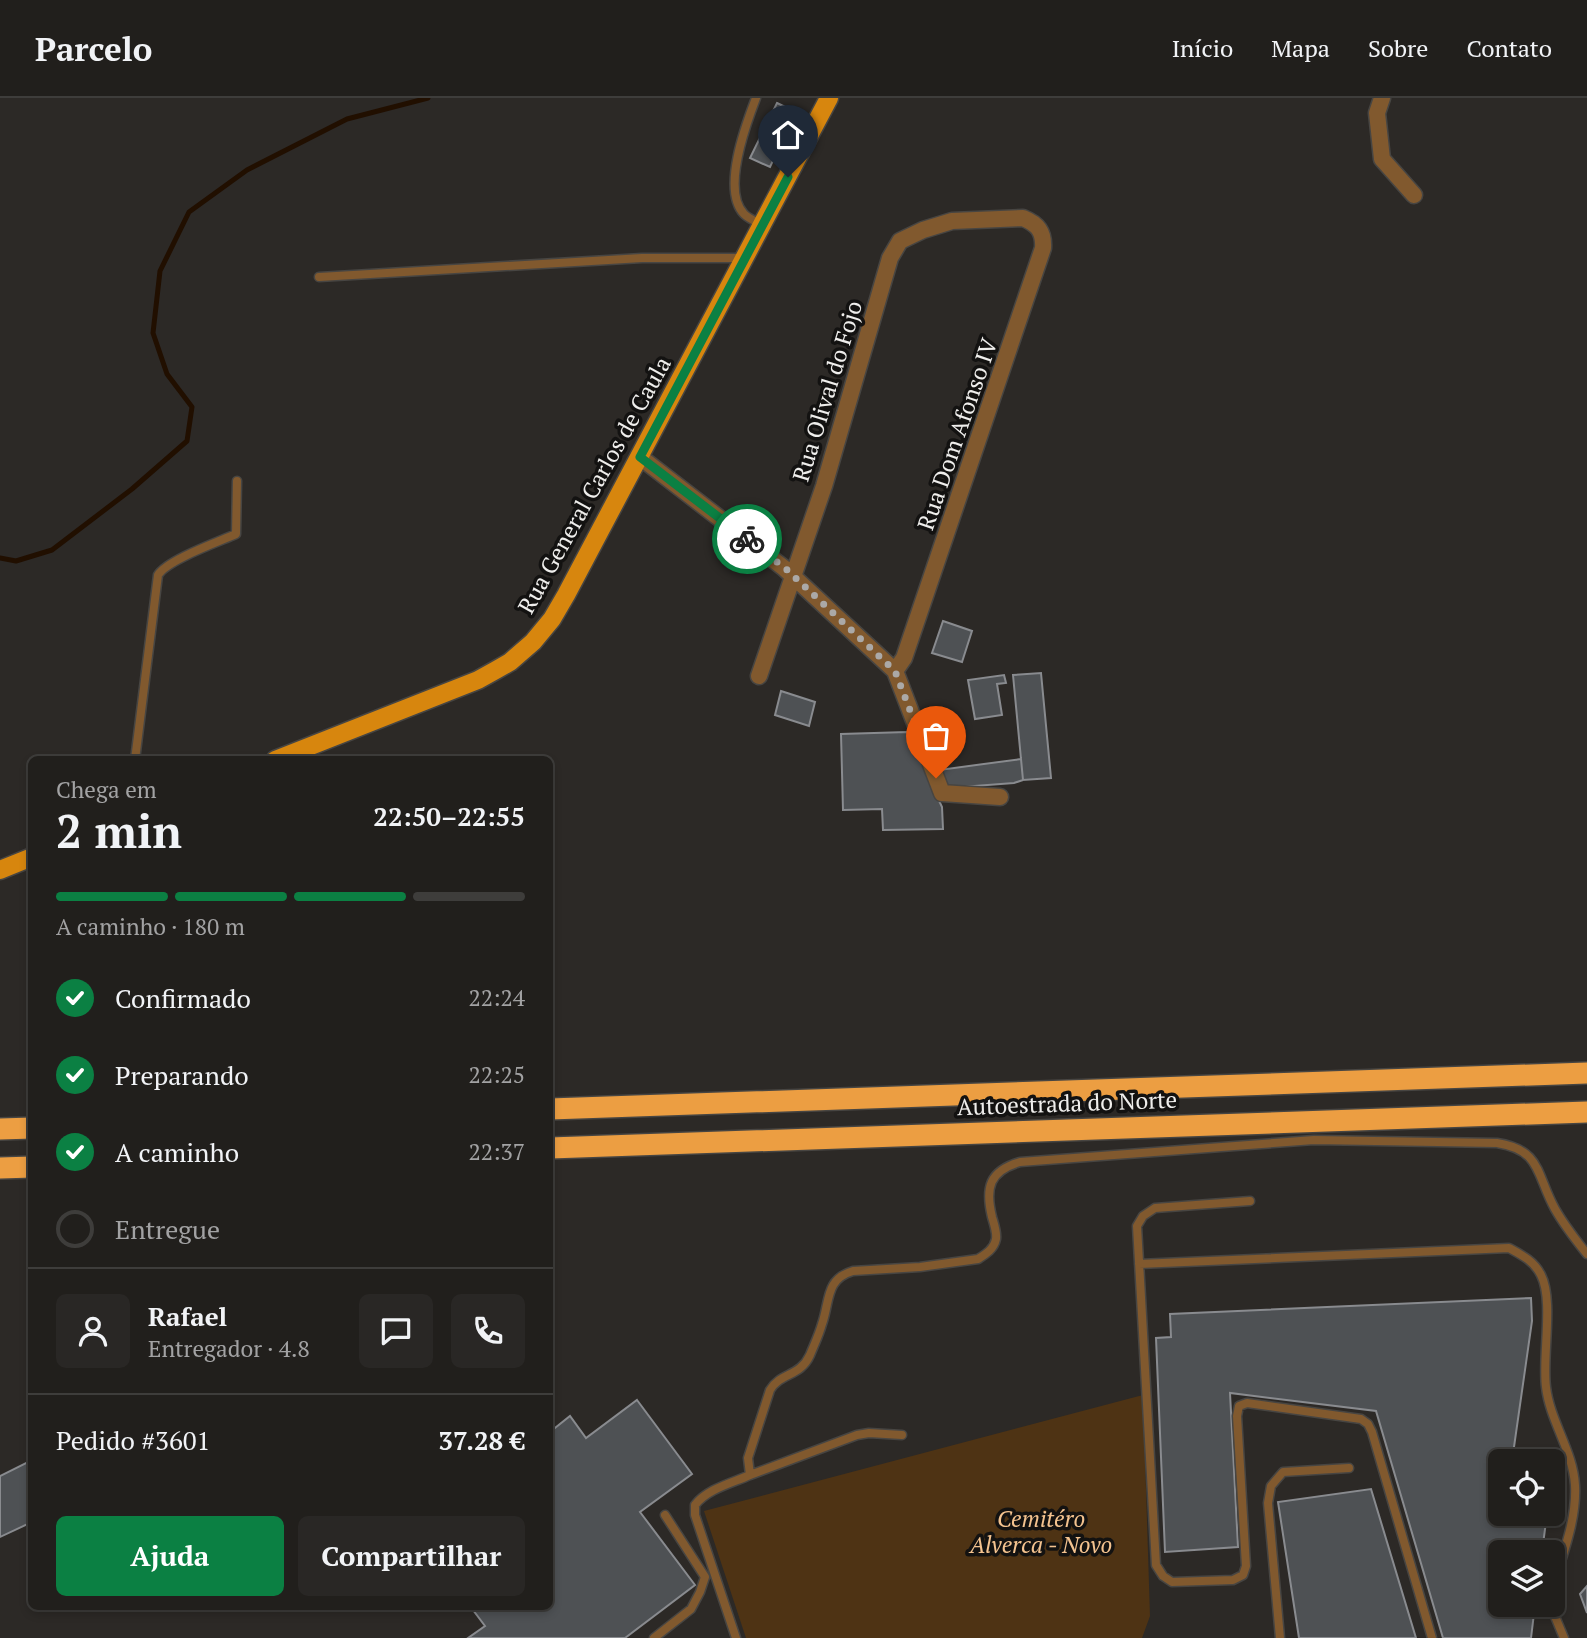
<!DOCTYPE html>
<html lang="pt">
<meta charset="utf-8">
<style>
:root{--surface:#211f1c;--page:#292725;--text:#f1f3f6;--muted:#a2a2a3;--line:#3e3d3b;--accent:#0b8043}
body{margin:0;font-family:"PT Serif",serif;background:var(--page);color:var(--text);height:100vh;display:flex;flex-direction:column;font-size:26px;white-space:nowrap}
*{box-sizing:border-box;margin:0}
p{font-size:23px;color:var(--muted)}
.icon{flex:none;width:38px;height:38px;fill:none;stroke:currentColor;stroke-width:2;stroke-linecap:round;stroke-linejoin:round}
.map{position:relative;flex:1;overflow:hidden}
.details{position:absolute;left:28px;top:658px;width:525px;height:854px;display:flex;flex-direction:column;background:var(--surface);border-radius:10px;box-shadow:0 4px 10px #0003,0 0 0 2px var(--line)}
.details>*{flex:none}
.controls{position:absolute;left:1488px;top:1351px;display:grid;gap:14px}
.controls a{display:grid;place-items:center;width:77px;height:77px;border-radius:10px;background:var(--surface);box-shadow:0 4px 10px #0003,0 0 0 2px var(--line);font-size:35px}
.pin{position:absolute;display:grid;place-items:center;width:60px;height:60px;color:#fff;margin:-72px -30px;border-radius:50% 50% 50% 0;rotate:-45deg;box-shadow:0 0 7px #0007}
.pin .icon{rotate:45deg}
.courier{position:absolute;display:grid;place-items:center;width:70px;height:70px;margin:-35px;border:5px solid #0b8043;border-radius:50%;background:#fff;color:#222;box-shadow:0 2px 9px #0007}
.overview em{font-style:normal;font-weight:700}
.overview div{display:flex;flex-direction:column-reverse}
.overview{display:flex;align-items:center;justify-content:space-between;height:119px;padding:0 28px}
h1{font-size:46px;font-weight:700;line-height:52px}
.bar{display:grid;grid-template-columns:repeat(4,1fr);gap:10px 7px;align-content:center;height:84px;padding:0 28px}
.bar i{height:9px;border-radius:5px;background:var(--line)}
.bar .current{background:var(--accent)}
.bar p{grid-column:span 4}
.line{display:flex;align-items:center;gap:18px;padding:0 28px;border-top:2px solid var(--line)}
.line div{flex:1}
.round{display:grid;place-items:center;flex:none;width:74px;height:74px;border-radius:10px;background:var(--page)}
ol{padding:0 28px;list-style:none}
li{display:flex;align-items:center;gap:21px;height:77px}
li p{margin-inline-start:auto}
li .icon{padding:7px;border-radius:50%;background:var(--accent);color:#fff;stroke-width:4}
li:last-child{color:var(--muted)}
li i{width:38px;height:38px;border:4px solid var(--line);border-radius:50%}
.primary-button{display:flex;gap:14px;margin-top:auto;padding:14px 28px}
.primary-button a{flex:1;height:80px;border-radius:10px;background:var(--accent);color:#fff;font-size:28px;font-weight:700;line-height:80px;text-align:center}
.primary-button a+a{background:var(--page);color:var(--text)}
header{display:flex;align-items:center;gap:42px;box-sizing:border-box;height:98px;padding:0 35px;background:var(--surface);border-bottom:2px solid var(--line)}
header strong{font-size:33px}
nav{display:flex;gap:38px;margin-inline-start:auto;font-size:24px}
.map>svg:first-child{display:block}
</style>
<header>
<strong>Parcelo</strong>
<nav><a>Início</a><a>Mapa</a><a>Sobre</a><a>Contato</a></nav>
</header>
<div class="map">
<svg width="1587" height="1540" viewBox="0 0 1587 1540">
<rect width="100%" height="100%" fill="#2c2926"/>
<path fill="#4e3314" d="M1143,1297L1150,1518L1142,1540H746L704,1413Z"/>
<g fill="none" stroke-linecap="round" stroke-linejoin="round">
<path stroke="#210f00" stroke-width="5" d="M0,460L16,463L52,452L132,391L187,343L192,309L167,276L153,235L160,173L189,114L247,72L347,21L428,0"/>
</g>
<path fill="#4e5154" stroke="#898b8f" stroke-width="2" d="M777,5L796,14L770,69L750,60Z
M943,523L972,533L962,564L932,555Z
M1041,575L1051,680L1023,682L1013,577Z
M1004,577L1006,585L997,586L1002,617L975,621L968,582Z
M781,593L815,604L809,628L775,617Z
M907,634L942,709L943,731L883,732L882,711L843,712L841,636Z
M1021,661L1023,682L1014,685L948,690L939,672Z
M1531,1200L1532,1223L1512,1363H1500V1416H1547L1542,1454H1500V1507H1535L1531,1540H1443L1376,1313L1230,1295L1238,1449L1165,1454L1156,1240L1171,1239L1170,1216Z
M637,1302L692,1376L640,1414L695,1487L625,1540H468L485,1528L470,1508H550V1334L570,1318L586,1340Z
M32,1362V1424L0,1439V1378Z
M1371,1391L1416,1540H1299L1278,1404Z
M1587,1488V1515L1580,1496Z"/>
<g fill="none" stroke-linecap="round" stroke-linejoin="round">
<g stroke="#474542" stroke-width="11">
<path id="lane" d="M756,0C746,26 721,92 744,116C749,121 757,124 763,127
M319,179L642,160H742
M135,662L158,477C167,462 218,444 236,436L237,383
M1250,1103L1155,1110L1143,1118L1137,1128L1156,1467L1163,1478L1172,1484L1233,1482L1243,1477L1246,1468L1237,1318L1239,1308L1247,1305L1361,1321L1368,1326L1372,1334L1432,1540
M1139,1166L1509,1150C1522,1157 1534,1163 1541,1177C1554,1202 1542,1259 1546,1289C1550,1323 1573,1353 1575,1387C1577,1422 1562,1458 1552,1492
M750,1377L857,1337L869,1335L902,1337
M1552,1496L1554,1516L1564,1540
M654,1540L691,1511L700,1494L705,1479L665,1417
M736,1540L695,1417V1407C707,1391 732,1385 750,1377L748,1360L770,1292C781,1274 800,1279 810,1257C814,1247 819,1237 822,1226C830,1204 825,1181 853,1173L920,1169L978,1161C986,1156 994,1151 996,1141C997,1134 994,1126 992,1119C985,1090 989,1073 1020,1064L1314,1042L1497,1045C1542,1052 1536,1077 1555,1111C1564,1127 1575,1141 1587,1156
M1280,1540L1268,1405L1271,1388L1283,1374L1349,1370"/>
</g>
<g stroke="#474542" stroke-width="19">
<path id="street" d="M1382,0L1377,15L1382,61L1414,97
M640,359L784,470L895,573L942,695L1000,699
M759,578L824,388L890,160L900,143L923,132L952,123L1023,120C1038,126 1044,134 1043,150L904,560L895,573"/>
</g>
<g stroke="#474542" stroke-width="21">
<path id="primary" d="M275,662L478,582L496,572L510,564L533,544L552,521L566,497L829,0
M0,772L32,759"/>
</g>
<g stroke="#474542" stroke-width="24">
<path id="highway" d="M550,1011L1587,975
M0,1031L32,1030
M550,1050L1587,1014
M0,1070L32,1069"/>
</g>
<use href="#lane" stroke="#81592e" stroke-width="8"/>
<use href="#street" stroke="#81592e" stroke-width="16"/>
<use href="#primary" stroke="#d7860e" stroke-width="18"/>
<use href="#highway" stroke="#ec9e42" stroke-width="21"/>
</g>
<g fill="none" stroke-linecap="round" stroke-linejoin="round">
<path stroke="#aba9a7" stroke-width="7" stroke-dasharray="0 12.6" d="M747,441L785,470L895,573L936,680"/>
<path stroke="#0b8043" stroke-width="9" d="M747,441L640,359L788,79"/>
</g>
<g text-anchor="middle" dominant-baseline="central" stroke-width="7" stroke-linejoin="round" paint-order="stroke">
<g font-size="23" fill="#efeeec" stroke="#131211">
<text transform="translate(827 293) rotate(-73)">Rua Olival do Fojo</text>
<text transform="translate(957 336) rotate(-71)">Rua Dom Afonso IV</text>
<text transform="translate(594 387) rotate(-61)">Rua General Carlos de Caula</text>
<text transform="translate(1067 1005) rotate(-2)">Autoestrada do Norte</text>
</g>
<g font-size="23" font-style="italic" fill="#f4c38f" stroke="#131211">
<text x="1041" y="1420">Cemitéro<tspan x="1041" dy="26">Alverca - Novo</tspan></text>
</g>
</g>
</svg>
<div class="controls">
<a><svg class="icon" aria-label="locate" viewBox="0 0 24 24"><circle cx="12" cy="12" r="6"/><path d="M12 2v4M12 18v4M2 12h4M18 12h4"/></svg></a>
<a><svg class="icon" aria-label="layers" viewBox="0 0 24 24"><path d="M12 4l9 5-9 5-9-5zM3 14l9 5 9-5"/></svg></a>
</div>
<div class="pin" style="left:936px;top:680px;background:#ea580c"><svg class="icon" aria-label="bag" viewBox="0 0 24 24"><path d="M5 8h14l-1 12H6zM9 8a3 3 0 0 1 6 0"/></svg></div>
<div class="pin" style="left:788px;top:79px;background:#1f2937"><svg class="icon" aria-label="home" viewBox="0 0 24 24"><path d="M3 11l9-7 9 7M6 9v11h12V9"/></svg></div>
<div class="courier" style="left:747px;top:441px"><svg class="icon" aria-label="bike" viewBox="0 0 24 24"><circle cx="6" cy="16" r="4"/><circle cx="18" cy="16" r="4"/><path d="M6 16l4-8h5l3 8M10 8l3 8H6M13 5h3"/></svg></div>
<section class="details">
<div class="overview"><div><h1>2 min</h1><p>Chega em</p></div><em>22:50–22:55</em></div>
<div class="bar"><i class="current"></i><i class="current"></i><i class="current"></i><i></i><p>A caminho · 180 m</p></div>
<ol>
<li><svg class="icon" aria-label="check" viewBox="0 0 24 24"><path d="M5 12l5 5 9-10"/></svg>Confirmado<p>22:24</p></li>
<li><svg class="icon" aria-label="check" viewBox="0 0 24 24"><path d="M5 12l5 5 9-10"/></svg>Preparando<p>22:25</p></li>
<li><svg class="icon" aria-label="check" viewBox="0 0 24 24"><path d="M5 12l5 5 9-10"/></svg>A caminho<p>22:37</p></li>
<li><i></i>Entregue</li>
</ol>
<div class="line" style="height:126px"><a class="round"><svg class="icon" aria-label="person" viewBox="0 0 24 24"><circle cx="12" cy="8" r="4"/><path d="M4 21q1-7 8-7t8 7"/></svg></a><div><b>Rafael</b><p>Entregador · 4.8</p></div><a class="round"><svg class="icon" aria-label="chat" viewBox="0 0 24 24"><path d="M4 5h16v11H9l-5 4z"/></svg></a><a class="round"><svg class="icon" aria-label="phone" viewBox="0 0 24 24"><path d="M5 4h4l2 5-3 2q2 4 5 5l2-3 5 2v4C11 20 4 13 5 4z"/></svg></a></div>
<div class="line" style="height:91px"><div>Pedido #3601</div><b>37.28 €</b></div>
<div class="primary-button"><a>Ajuda</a><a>Compartilhar</a></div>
</section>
</div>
